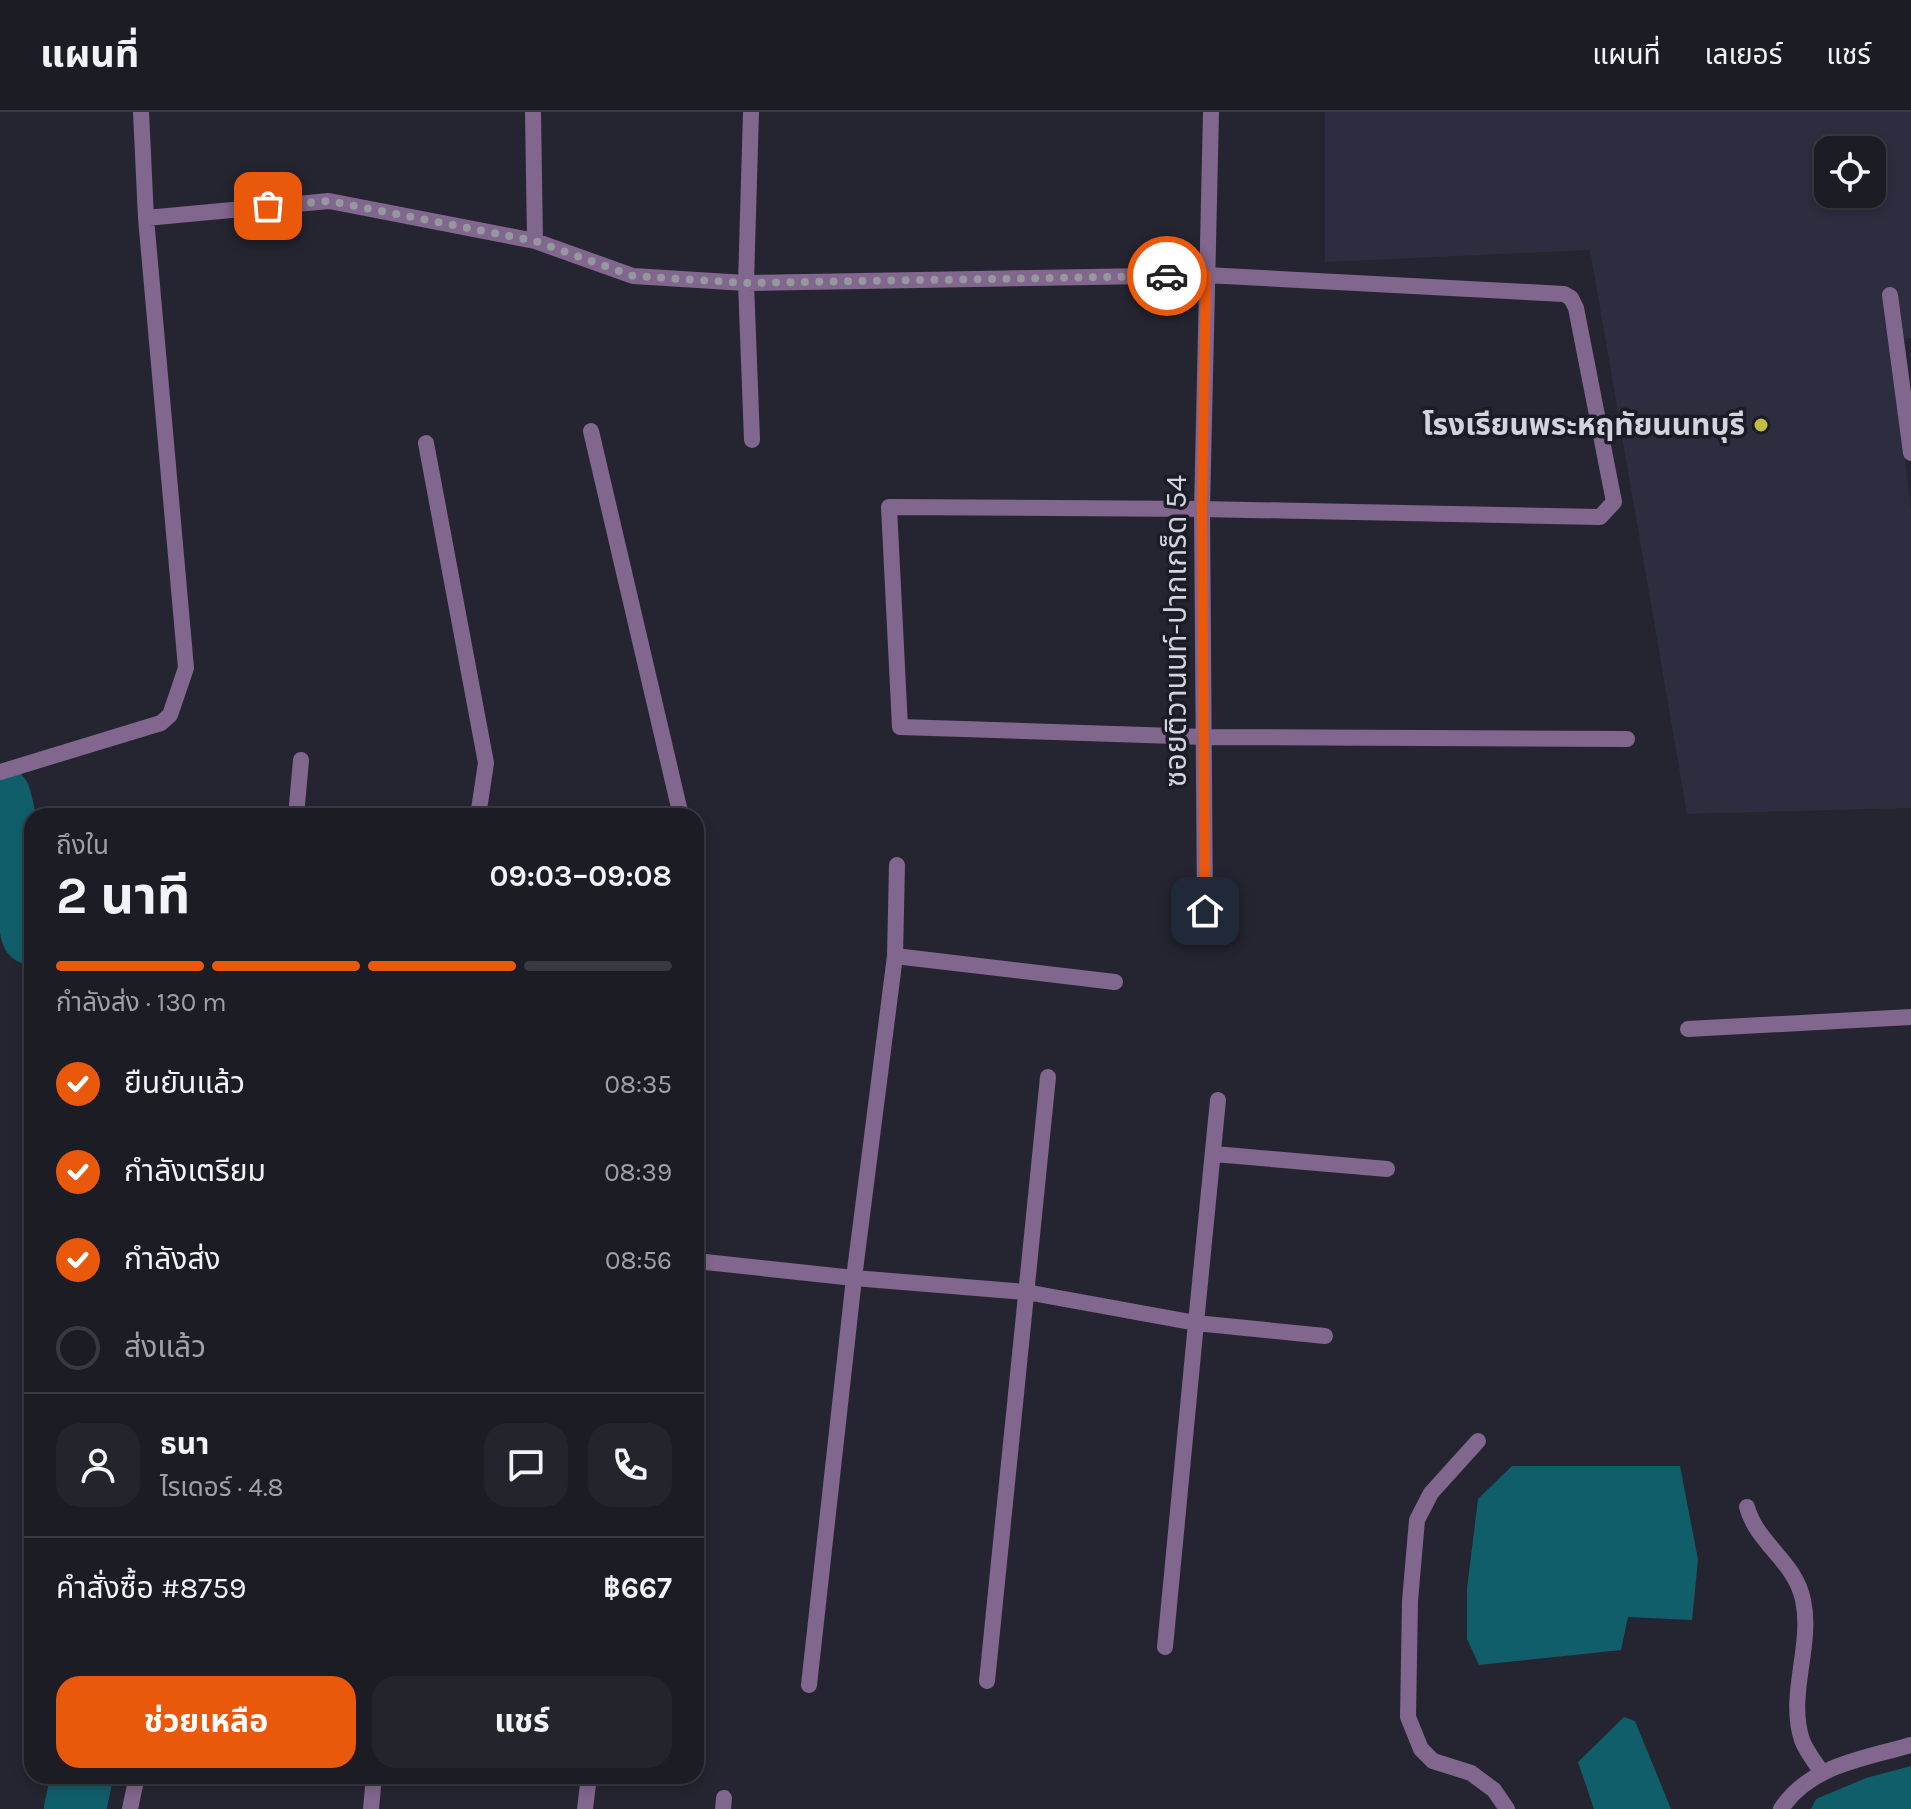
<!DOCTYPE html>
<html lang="th">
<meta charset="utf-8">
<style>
:root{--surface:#1b1c24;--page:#24252c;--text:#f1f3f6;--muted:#a0a1a6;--line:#393a41;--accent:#ea580c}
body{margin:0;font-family:Karla,"Noto Sans Thai",sans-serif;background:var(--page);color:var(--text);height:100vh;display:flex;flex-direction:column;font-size:30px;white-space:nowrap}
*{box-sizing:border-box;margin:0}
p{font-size:26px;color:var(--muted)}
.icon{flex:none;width:44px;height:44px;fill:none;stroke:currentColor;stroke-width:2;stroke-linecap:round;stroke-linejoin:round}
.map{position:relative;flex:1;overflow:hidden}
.side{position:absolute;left:24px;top:696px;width:680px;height:976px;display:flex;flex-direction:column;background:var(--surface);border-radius:24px;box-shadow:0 4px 12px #0003,0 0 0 2px var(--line)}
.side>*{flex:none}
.controls{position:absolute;left:1814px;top:24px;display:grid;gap:16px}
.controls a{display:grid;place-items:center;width:72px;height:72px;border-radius:16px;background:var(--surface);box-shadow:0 4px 12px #0003,0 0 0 2px var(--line);font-size:40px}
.pin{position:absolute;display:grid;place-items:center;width:68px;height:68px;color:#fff;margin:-34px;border-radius:16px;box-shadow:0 4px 12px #0006}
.courier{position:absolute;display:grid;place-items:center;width:80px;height:80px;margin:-40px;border:6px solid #ea580c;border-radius:50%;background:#fff;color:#222;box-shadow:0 2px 10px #0007}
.head em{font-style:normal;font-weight:700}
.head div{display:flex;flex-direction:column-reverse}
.head{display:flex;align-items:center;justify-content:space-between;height:136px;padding:0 32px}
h1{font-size:52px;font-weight:700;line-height:60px}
.bar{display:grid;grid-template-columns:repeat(4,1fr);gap:12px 8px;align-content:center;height:96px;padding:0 32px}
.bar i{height:10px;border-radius:6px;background:var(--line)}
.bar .on{background:var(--accent)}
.bar p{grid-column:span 4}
.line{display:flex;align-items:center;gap:20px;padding:0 32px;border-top:2px solid var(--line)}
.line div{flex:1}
.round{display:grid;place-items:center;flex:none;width:84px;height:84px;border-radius:24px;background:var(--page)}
ol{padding:0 32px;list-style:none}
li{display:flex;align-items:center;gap:24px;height:88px}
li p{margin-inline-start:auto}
li .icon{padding:8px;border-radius:50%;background:var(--accent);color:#fff;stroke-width:4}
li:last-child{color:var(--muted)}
li i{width:44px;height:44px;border:4px solid var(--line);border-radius:50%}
.cta{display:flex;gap:16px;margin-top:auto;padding:16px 32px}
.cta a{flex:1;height:92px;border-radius:24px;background:var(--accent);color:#fff;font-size:32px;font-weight:700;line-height:92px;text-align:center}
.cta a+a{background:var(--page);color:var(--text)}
header{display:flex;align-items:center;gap:48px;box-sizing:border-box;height:112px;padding:0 40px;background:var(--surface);border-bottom:2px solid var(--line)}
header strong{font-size:38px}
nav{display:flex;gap:44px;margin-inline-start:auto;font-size:28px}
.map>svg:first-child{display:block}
</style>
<header>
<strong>แผนที่</strong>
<nav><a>แผนที่</a><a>เลเยอร์</a><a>แชร์</a></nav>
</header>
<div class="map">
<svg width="1911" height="1697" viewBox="0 0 1911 1697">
<rect width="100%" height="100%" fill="#242530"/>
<path fill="#2c2d3e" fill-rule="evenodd" d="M1325,0H1911V226L1891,229L1911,398V696L1687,702L1590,138L1325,150ZM1828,38H1872V82H1828Z"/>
<path fill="#115e6b" d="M1512,1354H1680L1698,1448L1692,1508L1628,1505L1621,1538L1479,1553L1467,1527V1477L1478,1387Z
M1624,1605L1635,1609L1671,1697H1594L1578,1650Z
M1911,1654V1697H1811L1816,1687L1866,1666Z"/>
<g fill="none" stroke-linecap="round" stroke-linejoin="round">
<path stroke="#115e6b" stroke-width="62" d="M0,685L32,822
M75,1697L82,1664"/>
<path stroke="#81668d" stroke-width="16" d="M1688,917L1911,905
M1747,1395C1757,1432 1795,1449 1803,1488C1813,1534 1787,1582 1802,1628C1806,1639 1814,1649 1821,1659"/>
<path stroke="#81668d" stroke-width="16" d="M533,0L535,129
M751,0L746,171L752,328
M146,106L329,89L535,129L633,164L746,171L1206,163L1564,182L1571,186L1576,196L1614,390L1600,405L1202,397L889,395L900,615L1205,625L1627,627
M1890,183L1911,341
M591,319L681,704
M426,331L486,651L478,704
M0,660L161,611L170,603L186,556L146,106L141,0
M296,704L301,648
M1205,799L1202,397L1211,0
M895,844L1115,870
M1218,988L1196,1211L1325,1224
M1214,1042L1387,1057
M696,1149L854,1166L1026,1180L1196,1211L1165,1535
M1478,1329L1431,1381L1417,1408L1410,1489L1408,1605L1421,1637L1433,1649L1471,1661L1494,1678L1507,1697
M987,1569L1048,965
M809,1573L854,1166L895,844L897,753
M130,1697L137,1664
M371,1697L374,1664
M585,1697L589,1664
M723,1697L724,1686
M1781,1697C1810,1653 1863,1647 1911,1633"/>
</g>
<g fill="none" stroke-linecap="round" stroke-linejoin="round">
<path stroke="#96979f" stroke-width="8" stroke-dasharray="0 14.4" d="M268,94L329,89L535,129L633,164L746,171L1167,164"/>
<path stroke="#ea580c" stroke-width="10" d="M1167,164L1206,163L1202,397L1205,799"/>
</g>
<circle fill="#c0be40" stroke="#1b1c26" stroke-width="3" cx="1761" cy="313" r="8"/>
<g text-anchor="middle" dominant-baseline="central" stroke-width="7" stroke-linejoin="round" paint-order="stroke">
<g font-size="30" font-weight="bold" fill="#d3d4db" stroke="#1b1c26" text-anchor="end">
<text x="1745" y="313">โรงเรียนพระหฤทัยนนทบุรี</text>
</g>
<g font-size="30" fill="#d3d4db" stroke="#1b1c26">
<text transform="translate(1176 519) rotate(-90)">ซอยติวานนท์-ปากเกร็ด 54</text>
</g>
</g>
</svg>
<div class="controls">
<a><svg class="icon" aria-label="locate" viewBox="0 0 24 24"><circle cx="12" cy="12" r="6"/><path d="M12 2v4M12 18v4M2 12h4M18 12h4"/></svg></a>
</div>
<div class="pin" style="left:268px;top:94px;background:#ea580c"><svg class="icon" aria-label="bag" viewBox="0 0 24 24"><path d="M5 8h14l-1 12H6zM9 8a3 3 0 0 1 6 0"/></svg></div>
<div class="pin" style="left:1205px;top:799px;background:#1f2937"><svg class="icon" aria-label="home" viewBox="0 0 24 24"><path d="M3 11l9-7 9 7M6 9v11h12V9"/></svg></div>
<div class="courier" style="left:1167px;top:164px"><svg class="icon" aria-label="car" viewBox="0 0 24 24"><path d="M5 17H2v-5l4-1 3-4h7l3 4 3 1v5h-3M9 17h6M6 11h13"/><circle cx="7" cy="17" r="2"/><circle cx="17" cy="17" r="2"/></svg></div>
<section class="side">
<div class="head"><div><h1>2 นาที</h1><p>ถึงใน</p></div><em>09:03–09:08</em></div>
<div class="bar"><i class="on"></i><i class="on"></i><i class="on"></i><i></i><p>กำลังส่ง · 130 m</p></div>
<ol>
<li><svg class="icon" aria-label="check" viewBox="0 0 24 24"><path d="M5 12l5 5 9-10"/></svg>ยืนยันแล้ว<p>08:35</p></li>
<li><svg class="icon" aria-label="check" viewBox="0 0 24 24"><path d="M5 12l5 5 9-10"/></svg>กำลังเตรียม<p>08:39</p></li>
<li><svg class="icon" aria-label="check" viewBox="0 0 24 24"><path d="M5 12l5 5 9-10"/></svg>กำลังส่ง<p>08:56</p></li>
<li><i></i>ส่งแล้ว</li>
</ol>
<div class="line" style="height:144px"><a class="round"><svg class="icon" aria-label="person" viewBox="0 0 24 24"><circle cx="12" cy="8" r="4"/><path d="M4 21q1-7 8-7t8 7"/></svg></a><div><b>ธนา</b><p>ไรเดอร์ · 4.8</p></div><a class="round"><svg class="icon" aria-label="chat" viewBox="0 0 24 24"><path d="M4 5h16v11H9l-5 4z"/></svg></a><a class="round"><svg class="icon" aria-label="phone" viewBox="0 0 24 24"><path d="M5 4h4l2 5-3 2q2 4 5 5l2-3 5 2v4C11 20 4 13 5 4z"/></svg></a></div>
<div class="line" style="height:104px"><div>คำสั่งซื้อ #8759</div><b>฿667</b></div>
<div class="cta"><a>ช่วยเหลือ</a><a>แชร์</a></div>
</section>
</div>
